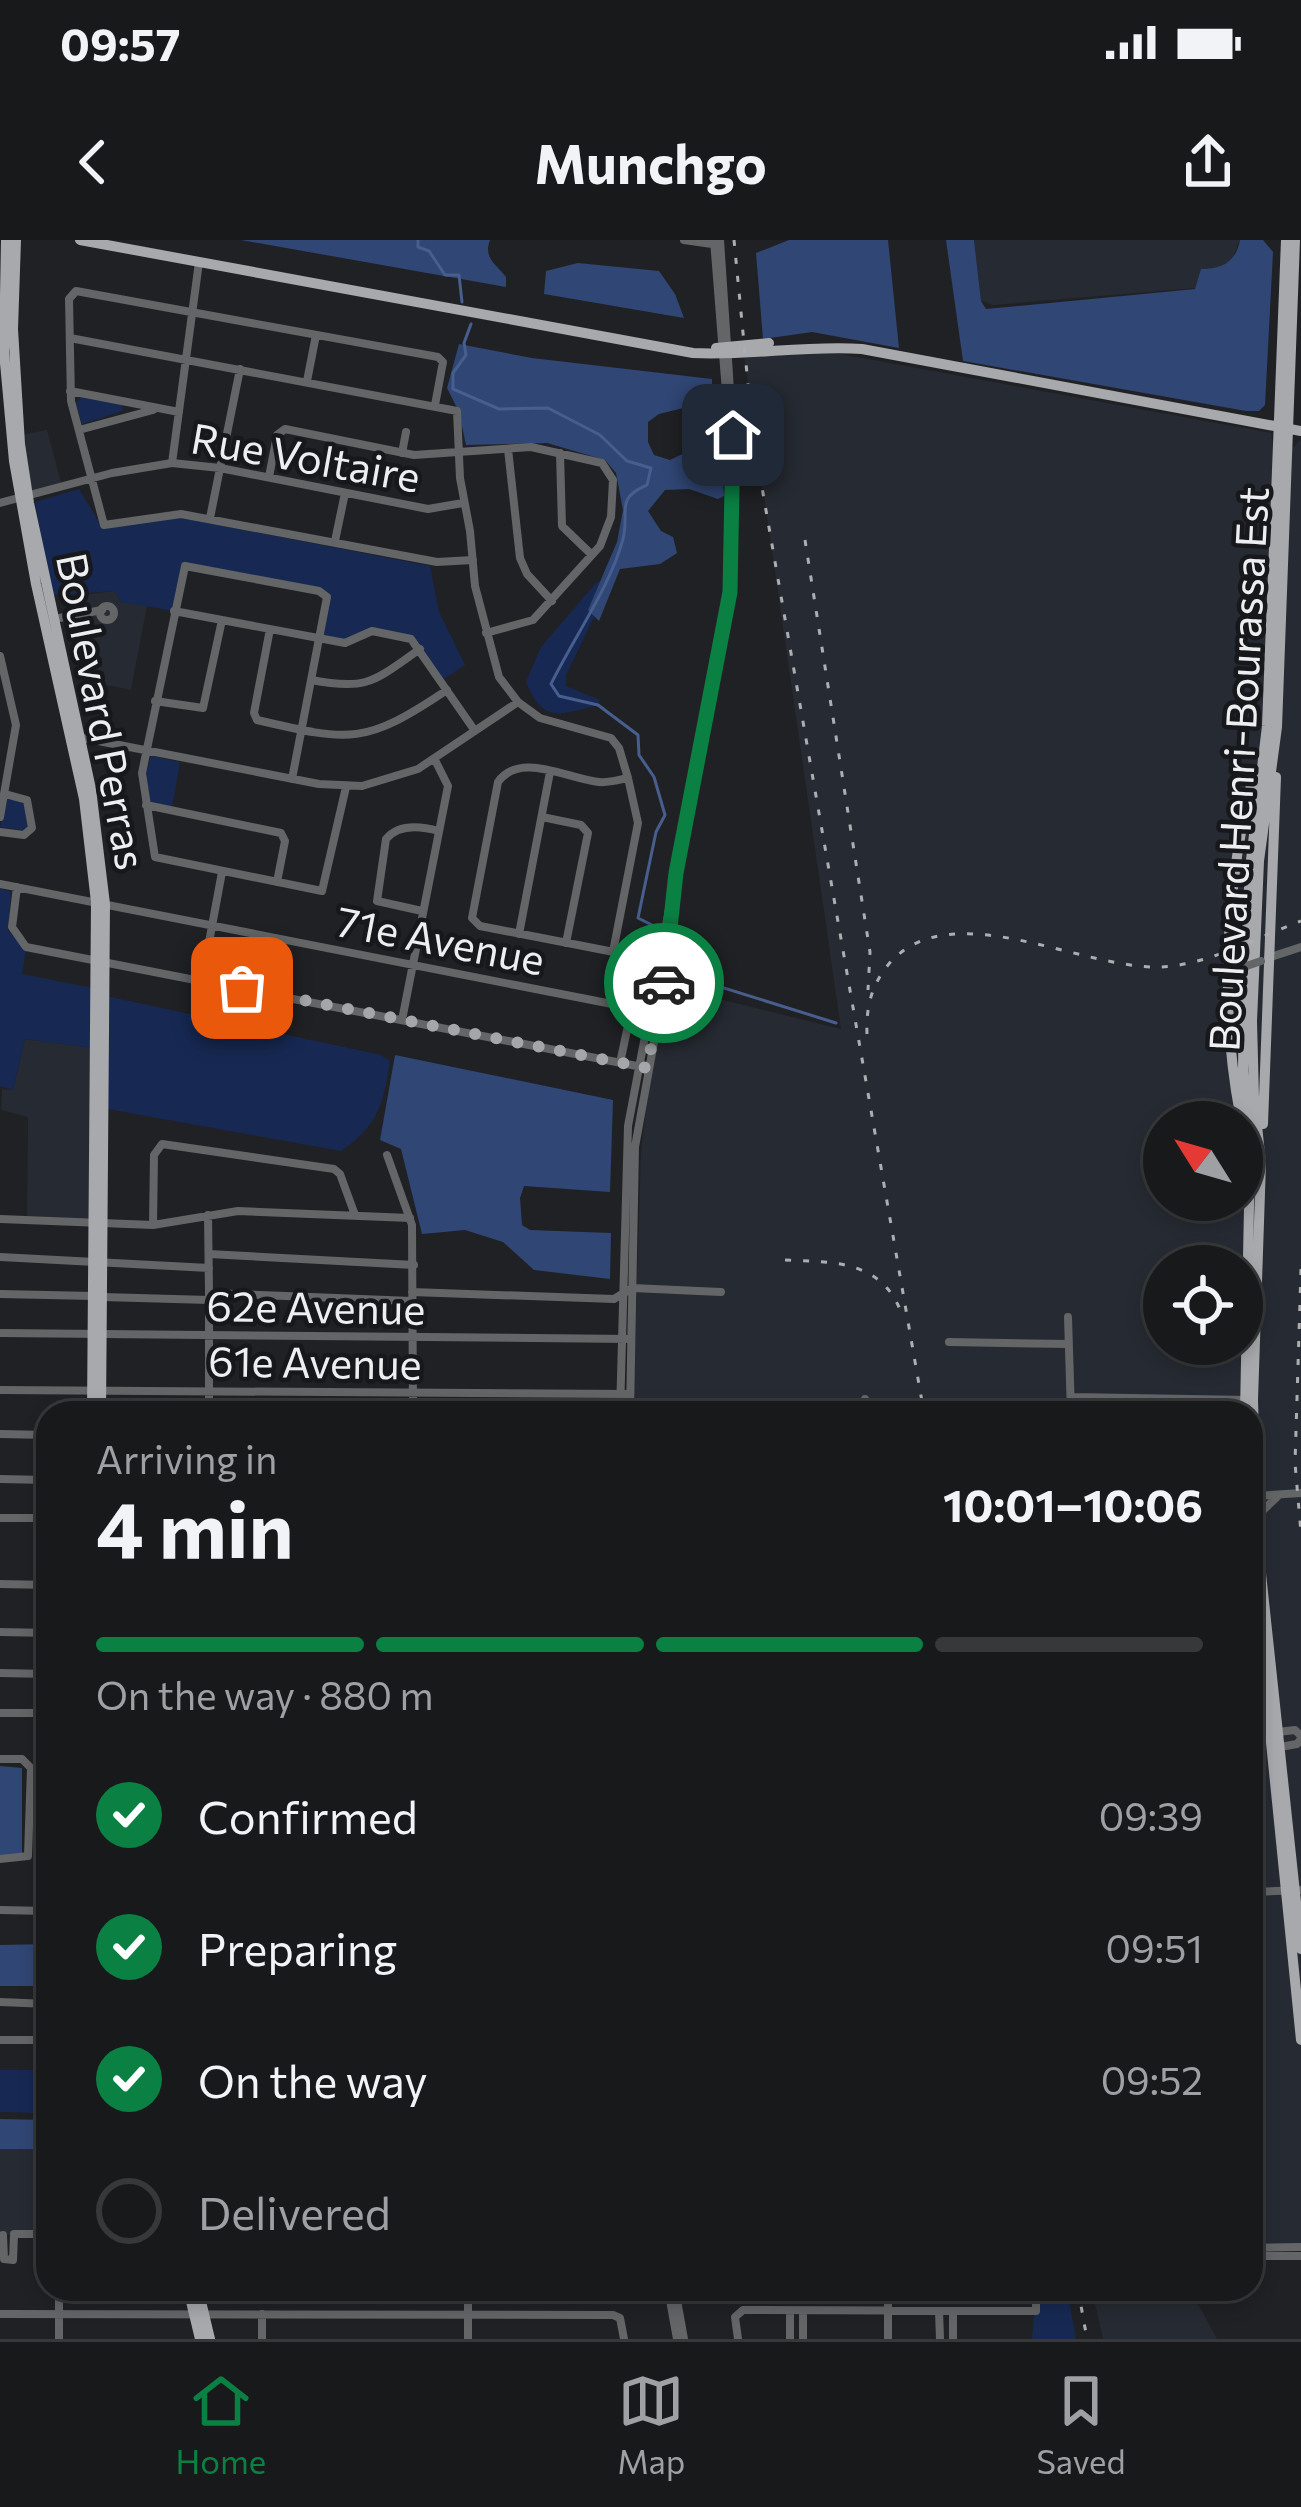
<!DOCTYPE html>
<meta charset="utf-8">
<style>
:root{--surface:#18191b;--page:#252628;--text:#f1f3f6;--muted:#9fa0a3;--line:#36383a;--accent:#0b8043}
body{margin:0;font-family:Commissioner,sans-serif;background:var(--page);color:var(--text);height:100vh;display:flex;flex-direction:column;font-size:45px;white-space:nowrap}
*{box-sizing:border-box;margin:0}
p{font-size:39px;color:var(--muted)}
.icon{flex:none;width:66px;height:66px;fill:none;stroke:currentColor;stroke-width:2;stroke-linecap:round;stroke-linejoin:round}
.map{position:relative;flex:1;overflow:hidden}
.side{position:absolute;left:36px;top:1161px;width:1227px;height:900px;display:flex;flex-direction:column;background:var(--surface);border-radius:36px;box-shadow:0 6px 18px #0003,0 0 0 3px var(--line)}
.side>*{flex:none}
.needle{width:78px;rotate:307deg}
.buttons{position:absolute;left:1143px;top:861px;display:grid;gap:24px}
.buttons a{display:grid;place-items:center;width:120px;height:120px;border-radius:50%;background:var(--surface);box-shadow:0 6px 18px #0003,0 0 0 3px var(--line);font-size:60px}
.pin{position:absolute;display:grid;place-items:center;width:102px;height:102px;color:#fff;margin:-51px;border-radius:24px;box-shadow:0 6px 18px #0006}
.courier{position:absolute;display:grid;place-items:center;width:120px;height:120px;margin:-60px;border:9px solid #0b8043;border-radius:50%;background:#fff;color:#222;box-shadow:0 3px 15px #0007}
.overview em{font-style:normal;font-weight:700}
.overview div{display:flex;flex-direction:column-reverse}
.overview{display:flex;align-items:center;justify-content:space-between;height:204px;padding:0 60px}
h1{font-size:78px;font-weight:700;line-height:90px}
.bar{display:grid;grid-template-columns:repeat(4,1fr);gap:18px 12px;align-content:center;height:144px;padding:0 60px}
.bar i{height:15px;border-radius:9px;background:var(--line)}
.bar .on{background:var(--accent)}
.bar p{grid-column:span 4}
ol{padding:0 60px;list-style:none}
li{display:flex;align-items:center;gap:36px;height:132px}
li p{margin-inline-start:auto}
li .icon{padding:12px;border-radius:50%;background:var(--accent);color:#fff;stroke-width:4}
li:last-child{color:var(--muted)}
li i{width:66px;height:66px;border:6px solid var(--line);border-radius:50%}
.status{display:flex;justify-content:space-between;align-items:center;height:84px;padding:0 60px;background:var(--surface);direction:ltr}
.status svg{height:33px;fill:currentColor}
header{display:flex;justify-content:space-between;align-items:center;height:156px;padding:0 60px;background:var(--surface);font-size:54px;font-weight:700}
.tab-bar{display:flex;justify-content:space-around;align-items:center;height:168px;border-top:3px solid var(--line);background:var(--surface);font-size:33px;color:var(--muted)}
.tab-bar a{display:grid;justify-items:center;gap:6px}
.tab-bar .on{color:var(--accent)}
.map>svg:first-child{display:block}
</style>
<div class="status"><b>09:57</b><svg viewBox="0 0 49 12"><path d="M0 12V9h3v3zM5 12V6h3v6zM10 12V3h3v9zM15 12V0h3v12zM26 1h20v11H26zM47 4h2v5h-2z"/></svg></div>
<header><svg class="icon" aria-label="back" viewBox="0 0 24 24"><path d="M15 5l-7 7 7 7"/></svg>Munchgo<svg class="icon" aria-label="share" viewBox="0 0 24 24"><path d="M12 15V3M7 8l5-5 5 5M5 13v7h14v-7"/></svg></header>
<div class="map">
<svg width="1301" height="2099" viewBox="0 0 1301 2099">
<rect width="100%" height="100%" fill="#202124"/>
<path fill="#262a32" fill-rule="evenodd" d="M974,0H1240L1232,20L1196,48L993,65L981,61Z
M819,110L1271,193L1273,204L1294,207L1301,199V2007L1251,2008V1173H633L641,911L650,834L671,747L841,789L744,117ZM1164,882H1242V960H1164ZM1164,1026H1242V1104H1164Z
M47,190L62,246L31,255L20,195Z
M115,351L121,362L147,366L131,450L91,442L74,356Z
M25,799L92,808L89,979L27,976L28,877L1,870L2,849L13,850Z
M0,1909H48V1994L0,1995Z
M1190,2049L1217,2099H1103L1095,2064L1141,2052Z"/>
<path fill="#172953" d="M81,157L122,165L123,171L82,184L76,163Z
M79,249L103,289L177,277L430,326L439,372L465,425L441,441L411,399L367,393L353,400L319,399L324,354L189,325L174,371L121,362L115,351L52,355L35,262Z
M608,337L610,344L566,435V446L600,460L598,465C562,474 543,485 526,442L541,407L596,343Z
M151,516L180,522L172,567L150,562L146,532Z
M8,558L24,563L28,591L0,587Z
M0,648L11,652L8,690L26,710L22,734L92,748V808L25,799L13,850L0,846Z
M106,756L381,815L390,821C383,864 379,885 341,911L108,869Z
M0,1830H48V1873L0,1872Z
M1036,2049H1067L1076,2099H1032Z"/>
<path fill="#304674" d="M241,0H490C483,18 496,24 506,37V47Z
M789,0H888L899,108L812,92L763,99L756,13Z
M946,0H974L981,61L986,69L1195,49L1201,29C1222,29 1236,22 1240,0H1263L1273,12L1265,165L1259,171H1246L963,121Z
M578,23L659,31L675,54L684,78L544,54L546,31Z
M459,104L532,118L712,139V161L659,174L648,182V202L654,215L670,220L697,207L717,211L721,221L724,256L718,259L689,249L665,250L648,271L661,291L673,297L677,313L660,324L620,329L599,381L588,370L617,302L623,270L616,233L605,220L547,203L466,205L459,172L447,148Z
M395,815L613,860L610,952L524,946L520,958L522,985L530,990L611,993L610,1039L534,1030L503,1002L465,990L422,994L401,909L380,900Z
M0,1526L22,1528V1613L0,1616Z
M48,1704V1746H0V1705Z
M0,1879L48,1880V1909H0Z"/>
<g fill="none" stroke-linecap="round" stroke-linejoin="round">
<path stroke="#475e8e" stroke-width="3" d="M418,0V7L429,11L445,35H459L462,62
M471,84L464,103L466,115L453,133V149L499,169L548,168L600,195L627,221L651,228L647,245C614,259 630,272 623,299C611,345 573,399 551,444L559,456L598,465L638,495L639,515L654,537L665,575L656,592L638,678L656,687
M678,699L684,727L692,738L836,783"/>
<path stroke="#646566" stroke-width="8" d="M684,0L719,5
M714,0L730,202
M70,98L457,171L460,238L470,291L475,346L499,437L518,462L540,478L611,498L619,508L628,538L638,583L613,712
M307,141L316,95
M70,151L179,172
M435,165L443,122L438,117L76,51L69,59L71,161L104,285L181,274L437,322L473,320
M79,190L153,170
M508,209L520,318L527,334L552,361
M402,213L406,192
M560,213L562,286L592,315
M172,223L199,22
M269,237L277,195L285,189L414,215L531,207L602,223L613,240L611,277L600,306L533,380L486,393
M0,263L112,233L172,223L220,228L428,269L463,263
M210,278L240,129
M335,301L345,253
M100 373a7 7 0 1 1 14 0a7 7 0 1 1-14 0Z
M174,371L345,403L372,391L411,399L475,491
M54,379L102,370
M270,389L254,473L257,480C351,502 365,505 447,450
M0,416L16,485L0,577
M311,440C368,451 374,441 420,409
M155,461L203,468L222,380
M78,497L319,544L362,546L418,529L518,462
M628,538C618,540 609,543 599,542C568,539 520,511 498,542L472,678L480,686L660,721
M292,539L327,357L319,351L185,326L142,533L155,617L322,651L346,547
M146,565L281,593L285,601L277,642
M542,577L581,585L588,593L566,703
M0,592L24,595L32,588L27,560L5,554
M0,644L658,773
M17,647L12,687L26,707L647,828
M422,671L377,661L386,599C399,583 421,586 439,591
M519,694L550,532
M1268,718L1301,707
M202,740L222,632
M402,780L448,546L435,520
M620,823L632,767
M387,915L412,985L413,1173
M208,975L209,1053
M0,979L153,985L238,971L410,978
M153,985L154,915L162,904L334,929L340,934L355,975
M209,1014L414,1025
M0,1017L209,1028
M412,1052L614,1059L632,1048L721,1052
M0,1054L93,1056
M102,1057L209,1060V1053L412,1061
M1068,1077L1071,1173
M0,1093L631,1099
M949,1102L1068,1104
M0,1150L630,1154
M1071,1157L1249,1160
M865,1159V1173
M209,1173V1061
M620,1173L628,886L732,337L733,195L720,0
M630,1173L635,907L670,714L673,670
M0,1194L48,1195
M0,1239L48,1240
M1255,1256L1301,1253
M1259,1274L1279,1255
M0,1278H48
M0,1344L48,1345
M0,1392L48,1393
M0,1433L48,1434
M1251,1447L1265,1446
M0,1473H48
M1251,1487H1273
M1278,1492L1295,1490L1301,1496
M1280,1507L1297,1504L1301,1499
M0,1519H22L31,1528L28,1616L0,1619
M1251,1652L1301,1650
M0,1670L48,1671
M0,1762L48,1764
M0,1800H48
M14,1994H48
M3,1995L4,2019L13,2020L14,1994
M1251,2008L1301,2007
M1251,2016H1301
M59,2049V2099
M468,2049V2099
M668,2049L677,2099
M675,2049L684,2099
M888,2049V2099
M790,2071V2099
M939,2071L940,2099
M0,2074L613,2075L620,2078L624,2099
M262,2074V2099
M738,2099L735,2077L743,2070L1036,2071V2049
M803,2099V2071
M953,2099V2071"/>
<path stroke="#a7a9ac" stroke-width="10" d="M6,0L4,112L14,221L36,344L84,559L96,662L92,1173
M16,0L13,89L20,204L29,263L91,549L105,664L101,1173
M80,0L693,113C750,116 805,105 862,109L1301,191
M1295,0L1277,487L1259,621L1252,781L1254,858L1261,923L1253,1160L1257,1296L1301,1709
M716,108L769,103
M1240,874C1219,764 1226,638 1255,530
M1263,884L1276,537
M1245,1173L1250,915L1243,831L1244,745L1250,628L1267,486L1286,0
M1252,1314L1301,1800
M188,2049L200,2099
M198,2049L210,2099"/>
<path stroke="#adaeb0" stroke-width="3" stroke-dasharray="6 12" stroke-linecap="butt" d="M734,0L753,196L924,1173
M805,300L870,712L868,750
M867,794C866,768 871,746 888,725C949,652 1081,730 1161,727C1208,725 1258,697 1301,681
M785,1020C833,1022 881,1020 901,1072
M1301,1029L1295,1223L1301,1293
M1078,2049L1087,2099"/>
<path stroke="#646566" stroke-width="8" d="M1238,729L1261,721"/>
</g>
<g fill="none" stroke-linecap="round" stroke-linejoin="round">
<path stroke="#a5a6a9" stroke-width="12" stroke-dasharray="0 21.6" d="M242,748L647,828L664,743"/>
<path stroke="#0b8043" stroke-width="15" d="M664,743L676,633L730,352L733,195"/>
</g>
<g text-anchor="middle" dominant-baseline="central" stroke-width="9" stroke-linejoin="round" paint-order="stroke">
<g font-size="42" fill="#edeef0" stroke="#17181b">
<text transform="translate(306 216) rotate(10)">Rue Voltaire</text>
<text transform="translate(103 471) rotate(79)">Boulevard Perras</text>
<text transform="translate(1237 529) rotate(-87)">Boulevard Henri-Bourassa Est</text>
<text transform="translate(441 699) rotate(11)">71e Avenue</text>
<text transform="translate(316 1066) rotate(1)">62e Avenue</text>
<text transform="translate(315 1121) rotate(1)">61e Avenue</text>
</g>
</g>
</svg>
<div class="buttons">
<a><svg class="needle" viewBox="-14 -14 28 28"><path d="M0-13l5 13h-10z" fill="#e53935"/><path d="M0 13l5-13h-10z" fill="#9fa0a3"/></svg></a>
<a><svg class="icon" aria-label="locate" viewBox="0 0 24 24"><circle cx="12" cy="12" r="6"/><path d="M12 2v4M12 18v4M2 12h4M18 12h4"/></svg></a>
</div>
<div class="pin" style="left:242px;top:748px;background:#ea580c"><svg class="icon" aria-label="bag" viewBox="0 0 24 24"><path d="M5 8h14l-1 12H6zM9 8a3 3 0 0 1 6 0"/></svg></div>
<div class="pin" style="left:733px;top:195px;background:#1f2937"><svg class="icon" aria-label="home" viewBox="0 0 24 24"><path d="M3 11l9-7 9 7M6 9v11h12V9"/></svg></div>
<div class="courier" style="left:664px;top:743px"><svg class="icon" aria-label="car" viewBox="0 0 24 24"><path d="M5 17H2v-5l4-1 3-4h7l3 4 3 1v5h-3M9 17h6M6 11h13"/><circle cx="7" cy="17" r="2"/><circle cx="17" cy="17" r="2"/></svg></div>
<section class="side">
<div class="overview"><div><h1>4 min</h1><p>Arriving in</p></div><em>10:01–10:06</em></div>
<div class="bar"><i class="on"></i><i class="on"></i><i class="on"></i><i></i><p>On the way · 880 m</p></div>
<ol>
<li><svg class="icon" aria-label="check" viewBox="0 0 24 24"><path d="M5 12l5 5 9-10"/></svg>Confirmed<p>09:39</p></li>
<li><svg class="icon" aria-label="check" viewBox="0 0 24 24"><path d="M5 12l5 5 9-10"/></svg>Preparing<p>09:51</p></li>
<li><svg class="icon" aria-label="check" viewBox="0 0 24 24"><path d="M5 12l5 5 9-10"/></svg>On the way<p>09:52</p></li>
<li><i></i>Delivered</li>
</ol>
</section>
</div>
<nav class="tab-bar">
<a class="on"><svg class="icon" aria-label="home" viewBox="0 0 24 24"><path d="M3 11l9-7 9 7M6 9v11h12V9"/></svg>Home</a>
<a><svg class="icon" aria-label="map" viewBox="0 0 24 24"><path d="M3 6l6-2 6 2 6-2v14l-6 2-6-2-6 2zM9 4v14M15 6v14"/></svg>Map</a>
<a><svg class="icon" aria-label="saved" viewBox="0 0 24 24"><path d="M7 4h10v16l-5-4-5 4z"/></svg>Saved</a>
</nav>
